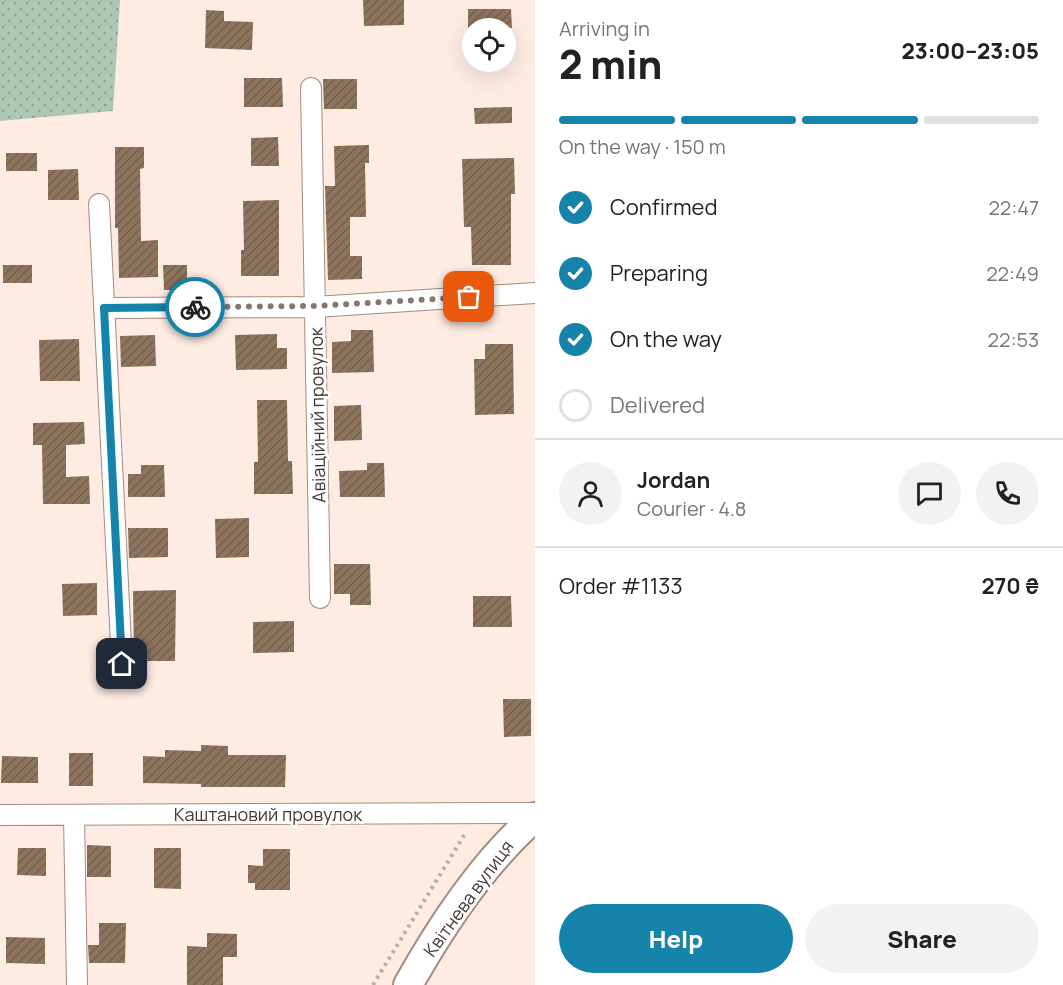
<!DOCTYPE html>
<meta charset="utf-8">
<style>
:root{--surface:#fff;--page:#f2f2f2;--text:#222;--muted:#767676;--line:#e0e0e0;--accent:#1583aa}
body{margin:0;font-family:Manrope,sans-serif;background:var(--page);color:var(--text);height:100vh;display:flex;flex-direction:column;font-size:22px;white-space:nowrap}
*{box-sizing:border-box;margin:0}
p{font-size:20px;color:var(--muted)}
.icon{flex:none;width:33px;height:33px;fill:none;stroke:currentColor;stroke-width:2;stroke-linecap:round;stroke-linejoin:round}
.map{position:relative;flex:1;overflow:hidden}
.details{display:flex;flex-direction:column;background:var(--surface);width:528px}
.details>*{flex:none}
.fabs{position:absolute;left:462px;top:18px;display:grid;gap:12px}
.fabs a{display:grid;place-items:center;width:54px;height:54px;border-radius:50%;background:var(--surface);box-shadow:0 6px 24px #0002;font-size:30px}
.pin{position:absolute;display:grid;place-items:center;width:51px;height:51px;color:#fff;margin:-26px;border-radius:12px;box-shadow:0 3px 9px #0006}
.courier{position:absolute;display:grid;place-items:center;width:60px;height:60px;margin:-30px;border:4px solid #1583aa;border-radius:50%;background:#fff;color:#222;box-shadow:0 2px 8px #0007}
.summary em{font-style:normal;font-weight:800}
.summary div{display:flex;flex-direction:column-reverse}
.summary{display:flex;align-items:center;justify-content:space-between;height:102px;padding:0 24px}
h1{font-size:39px;font-weight:800;line-height:45px}
.bar{display:grid;grid-template-columns:repeat(4,1fr);gap:9px 6px;align-content:center;height:72px;padding:0 24px}
.bar i{height:8px;border-radius:4px;background:var(--line)}
.bar .selected{background:var(--accent)}
.bar p{grid-column:span 4}
.line{display:flex;align-items:center;gap:15px;padding:0 24px;border-top:2px solid var(--line)}
.line div{flex:1}
.round{display:grid;place-items:center;flex:none;width:63px;height:63px;border-radius:32px;background:var(--page)}
ol{padding:0 24px;list-style:none}
li{display:flex;align-items:center;gap:18px;height:66px}
li p{margin-inline-start:auto}
li .icon{padding:6px;border-radius:50%;background:var(--accent);color:#fff;stroke-width:4}
li:last-child{color:var(--muted)}
li i{width:33px;height:33px;border:3px solid var(--line);border-radius:50%}
.action{display:flex;gap:12px;margin-top:auto;padding:12px 24px}
.action a{flex:1;height:69px;border-radius:36px;background:var(--accent);color:#fff;font-size:24px;font-weight:800;line-height:69px;text-align:center}
.action a+a{background:var(--page);color:var(--text)}
main{display:flex;flex:1;min-height:0}
.map>svg:first-child{display:block}
</style>
<main>
<div class="map">
<svg width="535" height="985" viewBox="0 0 535 985">
<defs>
<pattern id="grass-dots" width="8" height="8" patternUnits="userSpaceOnUse" patternTransform="scale(1.5)"><rect width="8" height="8" fill="#adc7b6"/><path d="M2 2h.1M6 6h.1" fill="none" stroke="#8ea395" stroke-width="1.8" stroke-linecap="round"/></pattern>
<pattern id="building-hatch" width="6" height="6" patternUnits="userSpaceOnUse" patternTransform="scale(1.5)"><rect width="6" height="6" fill="#8d745c"/><path d="M-1 1l2-2M0 6l6-6M5 7l2-2" fill="none" stroke="#75604d"/></pattern>
</defs>
<rect width="100%" height="100%" fill="#feece3"/>
<path fill="url(#grass-dots)" d="M0,0H120L113,111L0,121Z"/>
<path fill="url(#building-hatch)" d="M363,0H404V25L364,26Z
M468,9H511L512,28L468,29Z
M206,10L224,11V21L253,22L252,50L205,48Z
M244,78H282L283,107H244Z
M323,79H357V109H324Z
M512,107V123L475,124L474,108Z
M278,137L279,166H251V138Z
M369,145V163H365L366,217H350V256H362V279L328,280L325,186H335L334,146Z
M115,147H144V168L140,169L141,241L158,240V277L119,278L118,228H115Z
M6,153H37V171H6Z
M514,158L515,194H511V265H472L471,227H464L462,159Z
M78,169L79,200H48V170Z
M279,200V276H241V250H244L243,201Z
M3,265H32V283H3Z
M163,265H187V290H164Z
M351,330H373L374,372L332,373V342L351,341Z
M277,334V348H287V369L236,370L235,335Z
M155,335L156,366L121,367L120,336Z
M79,339L80,381H40L39,340Z
M485,344H513L514,414L475,415L474,359H485Z
M257,400H287L288,461H292L293,494H254V462H258Z
M361,405L362,440L334,441V406Z
M84,422L85,444L66,445V477L89,476L90,504H43L42,445H33V423Z
M367,463H384L385,497H340L339,471L367,470Z
M141,465H164L165,497H128V474H141Z
M249,518V557L216,558L215,519Z
M128,528H168V557L129,558Z
M334,564H370L371,605H350V594H334Z
M97,583V615L63,616L62,584Z
M176,590L175,661H134L133,591Z
M473,596H511L512,627H473Z
M294,621V652L253,653V622Z
M503,699H531V736L504,737Z
M201,745L228,746V755H286L285,787H201V784L143,783V756L165,757V750L201,751Z
M69,753H93V786H69Z
M2,756L38,757V783H1Z
M87,845L111,846V877H87Z
M18,848H46V876L17,875Z
M154,848H181V889L154,888Z
M263,849H290V890H255V883H248V865L263,866Z
M99,923H126L125,963H89L88,945H99Z
M207,933L237,934V957H223V985H187V946L207,947Z
M6,937L45,938V964L6,963Z"/>
<g fill="none" stroke-linecap="round" stroke-linejoin="round">
<g stroke="#a58b7d" stroke-width="22">
<path id="minor" d="M311,88L320,598
M99,204L122,664
M104,308L315,307L535,293
M0,815L535,813
M74,815L77,985"/>
</g>
<g stroke="#a58b7d" stroke-width="32">
<path id="secondary" d="M408,985C441,926 484,861 535,817"/>
</g>
<path stroke="#bbaba3" stroke-width="4" stroke-dasharray="3 4.5" stroke-linecap="butt" d="M373,985L466,832"/>
<use href="#minor" stroke="#fff" stroke-width="20"/>
<use href="#secondary" stroke="#fff" stroke-width="28"/>
</g>
<g fill="none" stroke-linecap="round" stroke-linejoin="round">
<path stroke="#847770" stroke-width="6" stroke-dasharray="0 10.8" d="M195,307L315,306L469,297"/>
<path stroke="#1583aa" stroke-width="8" d="M122,664L104,308L195,307"/>
</g>
<g text-anchor="middle" dominant-baseline="central" stroke-width="6" stroke-linejoin="round" paint-order="stroke">
<g font-size="18" fill="#433832" stroke="#fdfdfd">
<text transform="translate(317 415) rotate(-91)">Авіаційний провулок</text>
<text x="268" y="814">Каштановий провулок</text>
<text transform="translate(468 898) rotate(-54)">Квітнева вулиця</text>
</g>
</g>
</svg>
<div class="fabs">
<a><svg class="icon" aria-label="locate" viewBox="0 0 24 24"><circle cx="12" cy="12" r="6"/><path d="M12 2v4M12 18v4M2 12h4M18 12h4"/></svg></a>
</div>
<div class="pin" style="left:469px;top:297px;background:#ea580c"><svg class="icon" aria-label="bag" viewBox="0 0 24 24"><path d="M5 8h14l-1 12H6zM9 8a3 3 0 0 1 6 0"/></svg></div>
<div class="pin" style="left:122px;top:664px;background:#1f2937"><svg class="icon" aria-label="home" viewBox="0 0 24 24"><path d="M3 11l9-7 9 7M6 9v11h12V9"/></svg></div>
<div class="courier" style="left:195px;top:307px"><svg class="icon" aria-label="bike" viewBox="0 0 24 24"><circle cx="6" cy="16" r="4"/><circle cx="18" cy="16" r="4"/><path d="M6 16l4-8h5l3 8M10 8l3 8H6M13 5h3"/></svg></div>
</div>
<section class="details">
<div class="summary"><div><h1>2 min</h1><p>Arriving in</p></div><em>23:00–23:05</em></div>
<div class="bar"><i class="selected"></i><i class="selected"></i><i class="selected"></i><i></i><p>On the way · 150 m</p></div>
<ol>
<li><svg class="icon" aria-label="check" viewBox="0 0 24 24"><path d="M5 12l5 5 9-10"/></svg>Confirmed<p>22:47</p></li>
<li><svg class="icon" aria-label="check" viewBox="0 0 24 24"><path d="M5 12l5 5 9-10"/></svg>Preparing<p>22:49</p></li>
<li><svg class="icon" aria-label="check" viewBox="0 0 24 24"><path d="M5 12l5 5 9-10"/></svg>On the way<p>22:53</p></li>
<li><i></i>Delivered</li>
</ol>
<div class="line" style="height:108px"><a class="round"><svg class="icon" aria-label="person" viewBox="0 0 24 24"><circle cx="12" cy="8" r="4"/><path d="M4 21q1-7 8-7t8 7"/></svg></a><div><b>Jordan</b><p>Courier · 4.8</p></div><a class="round"><svg class="icon" aria-label="chat" viewBox="0 0 24 24"><path d="M4 5h16v11H9l-5 4z"/></svg></a><a class="round"><svg class="icon" aria-label="phone" viewBox="0 0 24 24"><path d="M5 4h4l2 5-3 2q2 4 5 5l2-3 5 2v4C11 20 4 13 5 4z"/></svg></a></div>
<div class="line" style="height:78px"><div>Order #1133</div><b>270 ₴</b></div>
<div class="action"><a>Help</a><a>Share</a></div>
</section>
</main>
